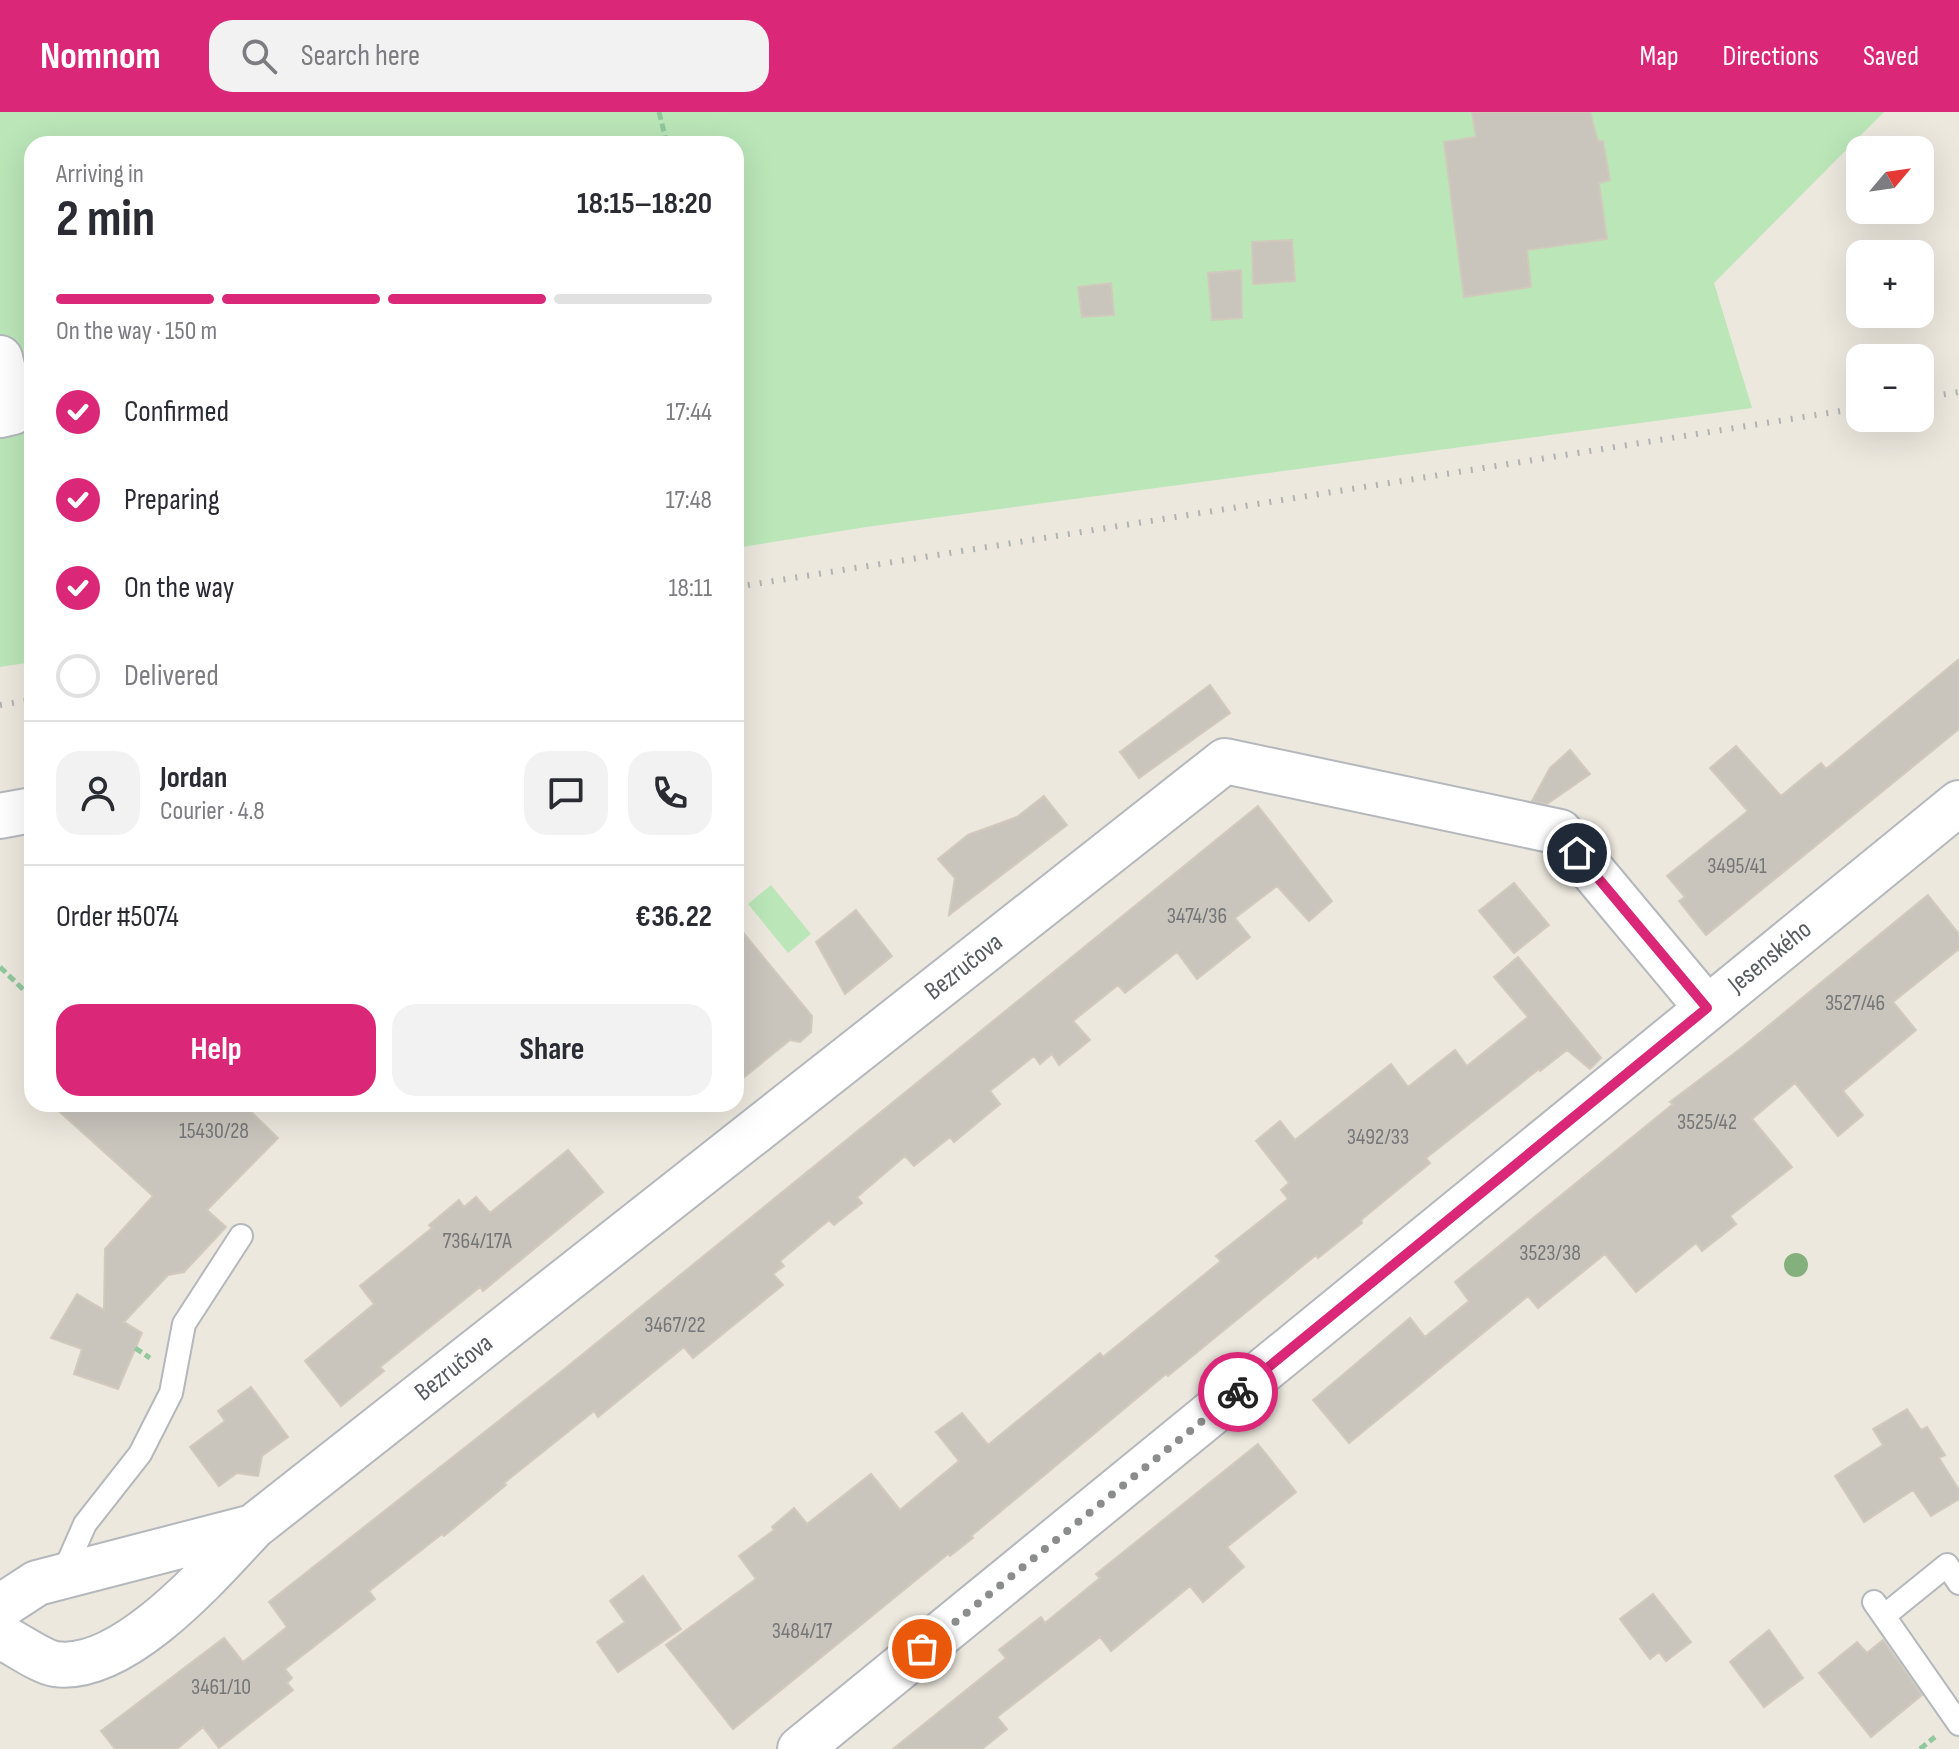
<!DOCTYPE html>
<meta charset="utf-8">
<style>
:root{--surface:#fff;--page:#f2f2f3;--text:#2b2b33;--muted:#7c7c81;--line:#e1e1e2;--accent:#db2777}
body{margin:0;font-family:"Sofia Sans Condensed",sans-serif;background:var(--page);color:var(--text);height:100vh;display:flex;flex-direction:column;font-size:30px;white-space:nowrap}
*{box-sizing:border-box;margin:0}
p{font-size:26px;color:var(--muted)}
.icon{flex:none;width:44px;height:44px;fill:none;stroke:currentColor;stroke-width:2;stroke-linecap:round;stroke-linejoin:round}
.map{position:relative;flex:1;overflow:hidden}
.side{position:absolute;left:24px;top:24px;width:720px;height:976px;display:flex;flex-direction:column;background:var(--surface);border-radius:24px;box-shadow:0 8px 32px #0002}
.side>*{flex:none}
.needle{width:52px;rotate:61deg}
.buttons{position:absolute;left:1846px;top:24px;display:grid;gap:16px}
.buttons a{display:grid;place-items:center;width:88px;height:88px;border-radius:16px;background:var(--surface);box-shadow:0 8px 32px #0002;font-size:40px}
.pin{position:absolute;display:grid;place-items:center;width:68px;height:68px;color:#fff;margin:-34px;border:4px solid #fff;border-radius:50%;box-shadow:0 2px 8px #0007}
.courier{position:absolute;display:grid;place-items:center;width:80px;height:80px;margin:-40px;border:6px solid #db2777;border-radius:50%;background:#fff;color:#222;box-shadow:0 2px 10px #0007}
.summary em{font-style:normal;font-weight:700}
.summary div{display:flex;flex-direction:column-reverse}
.summary{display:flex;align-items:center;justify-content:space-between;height:136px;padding:0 32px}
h1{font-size:52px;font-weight:700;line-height:60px}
.bar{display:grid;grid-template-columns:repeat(4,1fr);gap:12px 8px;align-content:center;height:96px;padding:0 32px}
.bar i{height:10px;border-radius:6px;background:var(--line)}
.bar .current{background:var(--accent)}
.bar p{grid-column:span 4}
.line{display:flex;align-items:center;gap:20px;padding:0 32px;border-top:2px solid var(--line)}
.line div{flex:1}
.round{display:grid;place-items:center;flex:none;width:84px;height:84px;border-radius:24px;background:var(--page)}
ol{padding:0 32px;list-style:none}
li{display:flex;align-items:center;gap:24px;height:88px}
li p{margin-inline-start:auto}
li .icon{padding:8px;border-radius:50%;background:var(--accent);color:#fff;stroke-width:4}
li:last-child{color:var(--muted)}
li i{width:44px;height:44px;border:4px solid var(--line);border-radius:50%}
.action{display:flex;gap:16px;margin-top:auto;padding:16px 32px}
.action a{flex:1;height:92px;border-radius:24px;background:var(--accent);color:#fff;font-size:32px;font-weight:700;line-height:92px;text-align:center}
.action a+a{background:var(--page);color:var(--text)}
header{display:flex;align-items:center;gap:48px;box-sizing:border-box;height:112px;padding:0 40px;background:var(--accent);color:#fff}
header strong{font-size:38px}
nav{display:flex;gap:44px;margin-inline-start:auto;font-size:28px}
.search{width:560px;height:72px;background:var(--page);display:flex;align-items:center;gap:20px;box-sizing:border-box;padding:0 28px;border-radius:24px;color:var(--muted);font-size:30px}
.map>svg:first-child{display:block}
</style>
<header>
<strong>Nomnom</strong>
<div class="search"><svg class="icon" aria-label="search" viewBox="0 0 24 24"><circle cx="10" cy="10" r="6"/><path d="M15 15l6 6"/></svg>Search here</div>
<nav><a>Map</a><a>Directions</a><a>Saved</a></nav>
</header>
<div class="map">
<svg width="1959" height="1637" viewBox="0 0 1959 1637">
<rect width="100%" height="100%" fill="#ece8de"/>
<path fill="#bae6b8" d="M0,0H1884L1714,171L1752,296L866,415L736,436V32H32V550L0,555Z
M771,773L811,822L788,841L748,792Z"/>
<path fill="#c9c5bd" stroke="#d1cabc" stroke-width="2" d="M1472,0H1590L1598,29H1603L1610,68L1599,71L1607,127L1527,138L1531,175L1464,185L1444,30L1476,25Z
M1292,128L1295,169L1253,172L1252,130Z
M1241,158L1242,206L1212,208L1208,161Z
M1111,171L1114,203L1082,205L1078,175Z
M1959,547V617L1706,823L1679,789L1685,785L1667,764L1748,699L1710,656L1736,634L1781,684L1821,651L1826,657Z
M1210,573L1230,601L1139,666L1120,640Z
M1570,638L1590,662L1547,692L1532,689L1550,656Z
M1044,684L1067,713L949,803L955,766L938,747L968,723L1017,705Z
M1258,694L1332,789L1309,809L1277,774L1235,806L1250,825L1197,867L1177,840L1125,881L1118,873L1073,909L1090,928L1059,953L1052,942L1040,952L1034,944L990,979L1000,992L954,1030L950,1025L914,1054L905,1044L857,1085L862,1091L834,1113L829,1108L780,1149L784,1154L773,1162L783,1173L693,1246L684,1235L598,1305L594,1299L504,1371L506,1373L444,1424L442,1422L369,1479L375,1487L285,1557L292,1566L287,1571L293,1578L219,1636L203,1615L177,1637H115L101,1619L224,1526L243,1550L287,1515L269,1490L562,1259Z
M1514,771L1549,813L1514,841L1479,799Z
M1928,783L1959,822V837L1893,890L1916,918L1843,979L1863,1003L1838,1024L1795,971L1752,1007L1792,1055L1730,1104L1736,1112L1702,1139L1696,1131L1636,1180L1605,1142L1538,1196L1528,1184L1349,1331L1313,1288L1410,1206L1425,1225L1469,1189L1455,1170L1673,992L1670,990L1740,937Z
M856,798L892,844L845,882L816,830Z
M736,812L812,904L811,920L800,930L790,928L736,972Z
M1518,845L1601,946L1590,957L1567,938L1540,959L1539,957L1426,1046L1430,1051L1361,1108L1362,1111L1318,1146L1316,1143L1168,1264L1166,1262L971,1424L973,1426L950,1444L948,1442L733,1617L666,1533L756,1467L739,1444L774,1418L772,1415L794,1396L807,1412L871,1362L900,1398L959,1349L936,1320L962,1301L988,1333L1100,1241L1103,1245L1221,1149L1216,1144L1288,1087L1281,1078L1289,1071L1256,1029L1280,1009L1295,1028L1391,952L1408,975L1455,938L1467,954L1528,905L1494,865Z
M51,992H243L278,1026L207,1098L226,1115L184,1160L168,1163L124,1210L142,1221L118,1277L74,1262L82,1237L51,1226L77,1182L104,1198L105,1137L153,1084Z
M568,1038L603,1080L483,1179L480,1175L380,1255L384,1259L341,1294L305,1249L374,1192L360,1174L432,1116L429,1113L459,1088L464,1095L476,1085L490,1101Z
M251,1275L288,1325L262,1344L258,1364L237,1361L219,1374L190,1335L225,1309L218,1299Z
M1907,1297L1921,1318L1927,1315L1945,1343L1939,1346L1959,1378V1387L1931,1404L1913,1378L1864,1410L1835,1364L1883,1333L1873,1317Z
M1258,1332L1296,1380L1227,1435L1244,1455L1203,1490L1190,1474L1111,1539L1100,1525L997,1605L1007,1617L982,1637H893L1006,1546L999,1538L1041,1505L1045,1511L1100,1466L1096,1462Z
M643,1464L681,1517L618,1560L597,1530L625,1510L610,1489Z
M1653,1482L1691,1530L1666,1549L1659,1540L1650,1547L1620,1507Z
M1769,1518L1803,1566L1764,1595L1730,1550Z
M1883,1528L1922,1583L1871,1625L1819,1561L1857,1530L1867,1541Z"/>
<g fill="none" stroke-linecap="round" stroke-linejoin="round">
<g stroke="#b4b8bd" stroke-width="26">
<path id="lane" d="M62,1464L85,1412L140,1342L171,1281L184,1212L241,1124
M1874,1490L1959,1612
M1884,1504L1947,1453L1959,1471"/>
</g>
<g stroke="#b4b8bd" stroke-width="48">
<path id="street" d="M0,246L13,300L0,303
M0,704L32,698
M0,1495L37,1471L253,1415L1225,649L1560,720L1707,896
M0,1524C15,1531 41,1550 55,1552C123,1562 210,1461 252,1416
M800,1637L1959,691"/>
</g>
<path stroke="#91c89e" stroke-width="5" stroke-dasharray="8 4" stroke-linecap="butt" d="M659,0L666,28
M0,855L32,886
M135,1236L150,1246
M1920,1637L1935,1625"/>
<use href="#lane" stroke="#fff" stroke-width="22"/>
<use href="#street" stroke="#fff" stroke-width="44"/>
<path stroke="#b1b2b2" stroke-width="6" stroke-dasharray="2 10" stroke-linecap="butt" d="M1920,286L1959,280
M736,475L1860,296
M0,593L32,588"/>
</g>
<circle fill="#84b07d" cx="1796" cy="1153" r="12"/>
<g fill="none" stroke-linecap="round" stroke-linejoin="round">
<path stroke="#8b8d8d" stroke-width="8" stroke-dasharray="0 14.4" d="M922,1537L1238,1280"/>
<path stroke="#db2777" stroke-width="10" d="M1238,1280L1707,896L1577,741"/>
</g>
<g text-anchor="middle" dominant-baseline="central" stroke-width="6" stroke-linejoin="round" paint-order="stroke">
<g font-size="22" fill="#747678">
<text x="1737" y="754">3495/41</text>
<text x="1197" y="804">3474/36</text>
<text x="1855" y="891">3527/46</text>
<text x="1707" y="1010">3525/42</text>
<text x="214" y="1019">15430/28</text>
<text x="1378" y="1025">3492/33</text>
<text x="477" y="1129">7364/17A</text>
<text x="1550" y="1141">3523/38</text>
<text x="675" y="1213">3467/22</text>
<text x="802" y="1519">3484/17</text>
<text x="221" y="1575">3461/10</text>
</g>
<g font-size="26" fill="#575c61" stroke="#fff">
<text transform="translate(1770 845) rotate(-39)">Jesenského</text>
<text transform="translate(964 855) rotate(-38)">Bezručova</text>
<text transform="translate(454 1256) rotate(-38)">Bezručova</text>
</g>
</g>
</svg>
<div class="buttons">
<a><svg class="needle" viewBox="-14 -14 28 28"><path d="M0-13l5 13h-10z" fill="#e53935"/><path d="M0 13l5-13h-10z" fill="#7c7c81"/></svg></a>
<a>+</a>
<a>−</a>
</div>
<div class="pin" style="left:922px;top:1537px;background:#ea580c"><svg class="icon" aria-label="bag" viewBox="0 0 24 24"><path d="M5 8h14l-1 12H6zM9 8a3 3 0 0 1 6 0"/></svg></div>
<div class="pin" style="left:1577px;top:741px;background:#1f2937"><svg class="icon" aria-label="home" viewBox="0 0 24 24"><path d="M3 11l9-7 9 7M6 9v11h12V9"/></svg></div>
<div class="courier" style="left:1238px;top:1280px"><svg class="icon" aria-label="bike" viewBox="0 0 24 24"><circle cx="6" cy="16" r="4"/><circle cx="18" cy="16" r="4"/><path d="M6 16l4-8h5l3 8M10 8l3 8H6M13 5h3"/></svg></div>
<section class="side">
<div class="summary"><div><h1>2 min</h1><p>Arriving in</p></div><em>18:15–18:20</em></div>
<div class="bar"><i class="current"></i><i class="current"></i><i class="current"></i><i></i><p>On the way · 150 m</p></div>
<ol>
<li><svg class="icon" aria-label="check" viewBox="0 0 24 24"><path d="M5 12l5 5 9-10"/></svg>Confirmed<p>17:44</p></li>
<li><svg class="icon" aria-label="check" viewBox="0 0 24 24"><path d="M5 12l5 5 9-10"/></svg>Preparing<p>17:48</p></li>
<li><svg class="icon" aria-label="check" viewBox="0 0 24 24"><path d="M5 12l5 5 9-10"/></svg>On the way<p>18:11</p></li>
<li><i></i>Delivered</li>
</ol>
<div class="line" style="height:144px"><a class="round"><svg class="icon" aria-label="person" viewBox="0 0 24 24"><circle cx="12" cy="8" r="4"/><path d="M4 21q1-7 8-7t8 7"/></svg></a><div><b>Jordan</b><p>Courier · 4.8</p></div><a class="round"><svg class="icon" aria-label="chat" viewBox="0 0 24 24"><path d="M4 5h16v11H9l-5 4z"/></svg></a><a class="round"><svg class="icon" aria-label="phone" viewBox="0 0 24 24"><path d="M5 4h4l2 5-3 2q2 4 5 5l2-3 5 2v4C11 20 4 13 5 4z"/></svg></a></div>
<div class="line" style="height:104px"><div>Order #5074</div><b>€36.22</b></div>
<div class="action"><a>Help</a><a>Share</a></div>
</section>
</div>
